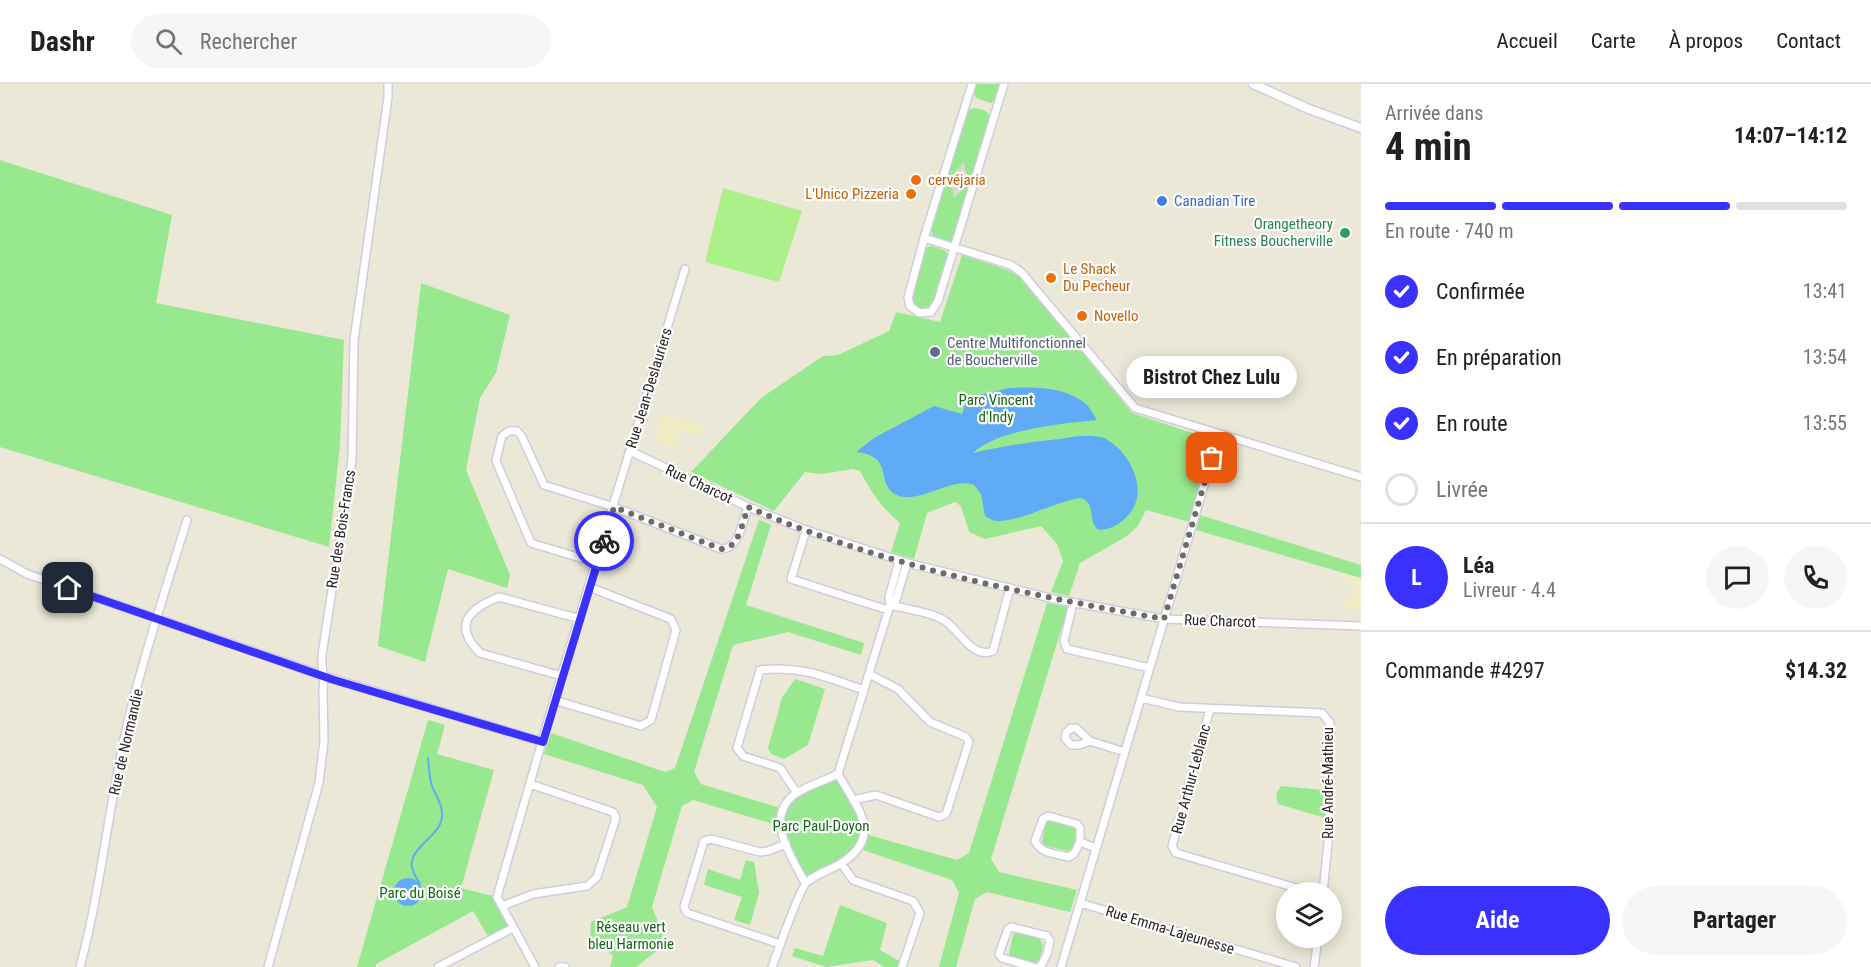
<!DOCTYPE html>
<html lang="fr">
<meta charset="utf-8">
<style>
:root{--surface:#fff;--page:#f6f6f6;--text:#202124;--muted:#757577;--line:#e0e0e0;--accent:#3b31ff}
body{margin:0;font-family:"Roboto Condensed",sans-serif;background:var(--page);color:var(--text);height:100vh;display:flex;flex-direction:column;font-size:22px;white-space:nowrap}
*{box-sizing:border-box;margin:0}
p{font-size:20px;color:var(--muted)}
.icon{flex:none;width:33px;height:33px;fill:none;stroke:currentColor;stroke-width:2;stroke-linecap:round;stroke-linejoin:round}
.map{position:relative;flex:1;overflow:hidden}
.details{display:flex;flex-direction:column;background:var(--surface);width:510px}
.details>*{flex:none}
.buttons{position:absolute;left:1276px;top:798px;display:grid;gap:12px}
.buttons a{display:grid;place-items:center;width:66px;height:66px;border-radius:50%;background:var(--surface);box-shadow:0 3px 15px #0003;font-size:30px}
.pin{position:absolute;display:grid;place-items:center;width:51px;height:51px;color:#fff;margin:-26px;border-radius:12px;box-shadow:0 3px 9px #0006}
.courier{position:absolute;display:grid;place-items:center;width:60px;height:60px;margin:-30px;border:4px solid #3b31ff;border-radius:50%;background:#fff;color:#222;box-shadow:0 2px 8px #0007}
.bubble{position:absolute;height:42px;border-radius:21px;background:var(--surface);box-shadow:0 3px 15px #0003;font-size:20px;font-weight:700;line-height:42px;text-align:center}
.overview em{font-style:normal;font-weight:700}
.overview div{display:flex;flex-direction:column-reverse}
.overview{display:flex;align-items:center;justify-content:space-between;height:102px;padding:0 24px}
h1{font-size:39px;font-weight:700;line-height:45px}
.bar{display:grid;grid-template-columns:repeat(4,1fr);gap:9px 6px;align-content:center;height:72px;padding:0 24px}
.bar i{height:8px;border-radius:4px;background:var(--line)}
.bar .selected{background:var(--accent)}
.bar p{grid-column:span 4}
.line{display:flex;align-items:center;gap:15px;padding:0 24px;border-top:2px solid var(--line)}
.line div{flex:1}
.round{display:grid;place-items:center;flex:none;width:63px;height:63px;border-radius:32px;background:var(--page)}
ol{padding:0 24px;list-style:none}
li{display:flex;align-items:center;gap:18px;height:66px}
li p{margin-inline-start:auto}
li .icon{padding:6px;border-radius:50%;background:var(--accent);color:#fff;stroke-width:4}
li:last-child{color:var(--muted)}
li i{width:33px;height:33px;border:3px solid var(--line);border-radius:50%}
.primary-button{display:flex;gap:12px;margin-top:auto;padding:12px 24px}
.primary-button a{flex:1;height:69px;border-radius:36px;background:var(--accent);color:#fff;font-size:24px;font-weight:700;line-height:69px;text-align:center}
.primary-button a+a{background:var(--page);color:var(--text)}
header{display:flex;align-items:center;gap:36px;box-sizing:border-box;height:84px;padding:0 30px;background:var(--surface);border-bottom:2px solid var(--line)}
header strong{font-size:28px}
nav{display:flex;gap:33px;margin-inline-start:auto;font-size:21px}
.search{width:420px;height:54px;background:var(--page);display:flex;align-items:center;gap:15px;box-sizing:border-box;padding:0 21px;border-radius:33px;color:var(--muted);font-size:22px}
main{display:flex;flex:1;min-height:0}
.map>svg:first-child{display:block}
</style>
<header>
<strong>Dashr</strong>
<div class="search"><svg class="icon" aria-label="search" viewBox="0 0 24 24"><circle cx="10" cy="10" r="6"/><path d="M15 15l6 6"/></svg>Rechercher</div>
<nav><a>Accueil</a><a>Carte</a><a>À propos</a><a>Contact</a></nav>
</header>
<main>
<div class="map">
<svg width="1361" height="883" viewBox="0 0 1361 883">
<rect width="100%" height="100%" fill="#ece8d7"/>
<path fill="#efecc4" d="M663,330L703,342L699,354L680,347L676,361L677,366L655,355Z
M1343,488L1361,494V526L1345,524L1355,500L1341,495Z"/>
<path fill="#97e88e" d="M975,0H1002L997,15L991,19L976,14L973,6Z
M975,24C983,26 991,27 991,37L955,155L949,158L933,153L931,146L966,29L970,25Z
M0,76L172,131L156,219L344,256L340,361L329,463L0,363Z
M932,162L946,167L948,174C945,185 941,210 935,219C928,229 910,225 911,212C912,199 921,180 924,167L927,163Z
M962,171L1008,186L1020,193L1132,329L1211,355L1189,438L1146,426L1138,442L1127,452L1080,479L1069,512L1051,508L1063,477L1057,460L1041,442L985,455L969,448L961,422L955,418L927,429L914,475L891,468L900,439C880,422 872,409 860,387L853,385L822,390L805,388L774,427L691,388L761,314L823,272L838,271L889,247L896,228L940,238Z
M421,199L510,231L496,289L480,314L466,386L510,491L507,504L448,485L425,578L378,562Z
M1200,431L1361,481V494L1196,446Z
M759,436L771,441L746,521L864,559L861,571L788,548L733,561L694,688L701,700L783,725L788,716L838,690L864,737L865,750L957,776L969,769L1047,519L1068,523L991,775L999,788L1077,806L1070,828L987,808L975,815L956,883H939L959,809L952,796L857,764L852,770L805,799L780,742L693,716L682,722L652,823L663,850L658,866L636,883H610L613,872L590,851L591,838L627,823L657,723L643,701L544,670L551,649L665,688L675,684Z
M795,595L825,605L808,661L784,675L771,670L768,664L782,614Z
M428,636L445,641L437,670L494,686L461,804L497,813L513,844L490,856L473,827L376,880V883H357Z
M1281,702L1323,706L1327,710V732L1322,733L1278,720L1276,710Z
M1052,735C1063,738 1080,739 1076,754C1074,760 1074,763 1068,767L1045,762L1042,758L1046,738Z
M746,776L754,778L759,809L750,841L734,836L742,813L704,801L708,785L740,796Z
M840,821L887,839L880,866L901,878L899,883H884L873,876L826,883L792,872L795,864L823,872Z
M1018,847C1029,851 1047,852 1042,867C1040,873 1040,876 1035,880L1011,874L1009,870L1013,851Z"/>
<path fill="#abf088" d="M723,104L802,127L779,198L705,178Z"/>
<path fill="#dbd9ce" d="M964,78L968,100L954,114L950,94Z"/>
<path fill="#60abf8" d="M1009,304C1032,303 1063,303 1082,317C1089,322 1093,329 1097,336C1064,339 996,346 973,369C1001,362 1030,358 1059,355C1072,353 1087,350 1100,353C1106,354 1111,358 1116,362C1137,381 1149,417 1122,437C1115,443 1106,447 1097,445C1087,435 1097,418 1080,414C1055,418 1022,437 998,437C993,437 989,435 985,432L981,410L974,401C952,392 919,421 897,411C874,400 896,372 856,368L874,354L934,322L962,330L967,314Z
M394 808a14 14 0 1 1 28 0a14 14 0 1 1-28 0Z"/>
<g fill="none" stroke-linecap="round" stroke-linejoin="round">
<path stroke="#60abf8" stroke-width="2" d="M420,800C417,795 413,789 412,783C408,764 440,753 442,733C443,721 436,712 432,702C429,693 429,683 428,674"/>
<g stroke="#cdcce2" stroke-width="10">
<path id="minor" d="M972,0L924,154L908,214L910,222L919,229L931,228L938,217L1004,0
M924,154L1011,181L1022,189L1135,324L1361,393
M630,367L748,423L806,446L911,480L1054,515L1164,535L1361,542
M806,446L791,495L888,526
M0,475L27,490L334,595L543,658
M597,479L531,459L496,377L502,352L509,347H517L521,351L544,401L614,423L721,465C739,466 743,436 748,423
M1073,519L1064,557L1067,565L1150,584
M890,521C906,525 925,527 940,534C959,542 970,576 993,567L1010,504
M890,521L896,516L907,479
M562,592L480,569C452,541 469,525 499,513L580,535
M1141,614L1179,623L1322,629L1330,639V740L1323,808
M554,616L641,642L651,636L676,546L671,535L589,503
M1210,625L1172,762L1176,769L1310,808
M1090,657L1079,661H1071L1065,654L1066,649L1071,644H1076L1090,657L1125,668
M797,709L780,684L743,672L737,664L760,586C801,581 826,593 864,606
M853,716L876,711L939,733L946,730L969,658L966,653L930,638L898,605L869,590
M1080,758V744L1077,740L1048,732L1043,735L1035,757C1040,769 1056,770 1068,773L1074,770L1080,758L1096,764
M841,779L853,796L913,817L920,829L902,883
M805,799C792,773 763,734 795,710C807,702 824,697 838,690
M1080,819L1296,883
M502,822L533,810L587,802L597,793L616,734L613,728L530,700
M780,860L687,829L684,823L704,757L711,755L760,768L768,767L786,760
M80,883C102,801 109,716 129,633C145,567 167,501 187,436
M268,883L319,699L324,657L323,608C325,595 321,583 322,571L352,376L354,256L388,13V0
M438,883L513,844
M535,883L497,813L554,616L685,185
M559,883H565
M772,883C777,870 800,803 807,798C816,790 830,786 840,780C885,752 857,724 838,690L890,521L889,513L899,477
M1034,883L1002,874L999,870L1008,845L1011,843L1047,852L1050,857L1047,870L1041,882L1039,883
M1061,883L1219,351
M1314,883L1318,854"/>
</g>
<g stroke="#cdcce2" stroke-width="11">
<path id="tertiary" d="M1253,0L1309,25L1361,44"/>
</g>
<use href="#minor" stroke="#fff" stroke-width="7"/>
<use href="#tertiary" stroke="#fff" stroke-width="8"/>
</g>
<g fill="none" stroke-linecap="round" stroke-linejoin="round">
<path stroke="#6c6b65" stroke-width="6" stroke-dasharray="0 10.8" d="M604,457L614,423L721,465C739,466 743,436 748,423C879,481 1023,510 1164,535L1212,374"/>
<path stroke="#3b31ff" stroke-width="8" d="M68,504L334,596L543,658L604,457"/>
</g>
<g fill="#e8710a" stroke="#fff" stroke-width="2">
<circle cx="916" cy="96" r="6"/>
<circle cx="911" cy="110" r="6"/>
<circle cx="1051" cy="194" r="6"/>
<circle cx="1082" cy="232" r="6"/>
</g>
<circle fill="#3f7fe0" stroke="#fff" stroke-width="2" cx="1162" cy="117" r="6"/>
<circle fill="#2e9e5b" stroke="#fff" stroke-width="2" cx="1345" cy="149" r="6"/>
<circle fill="#5c6f8a" stroke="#fff" stroke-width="2" cx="935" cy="268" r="6"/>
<g text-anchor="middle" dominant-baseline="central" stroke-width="4.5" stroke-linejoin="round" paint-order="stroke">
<g font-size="15" fill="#c56008" stroke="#fff" text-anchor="start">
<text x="928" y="96">cervéjaria</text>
<text x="899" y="110" text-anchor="end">L'Unico Pizzeria</text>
<text x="1063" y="185">Le Shack<tspan x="1063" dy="17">Du Pecheur</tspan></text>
<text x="1094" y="232">Novello</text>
</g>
<g font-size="15" fill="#366cbe" stroke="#fff" text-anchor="start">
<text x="1174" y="117">Canadian Tire</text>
</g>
<g font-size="15" fill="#27864d" stroke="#fff" text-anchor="end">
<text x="1333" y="140">Orangetheory<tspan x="1333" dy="17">Fitness Boucherville</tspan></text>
</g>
<g font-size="15" fill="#4e5e75" stroke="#fff" text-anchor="start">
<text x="947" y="259">Centre Multifonctionnel<tspan x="947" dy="17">de Boucherville</tspan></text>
</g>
<g font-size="15" fill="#272727" stroke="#fff">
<text transform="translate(649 304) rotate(-73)">Rue Jean-Deslauriers</text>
<text transform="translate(699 400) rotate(25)">Rue Charcot</text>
<text transform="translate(341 445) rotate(-81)">Rue des Bois-Francs</text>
<text transform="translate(1220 537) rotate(2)">Rue Charcot</text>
<text transform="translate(126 658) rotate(-77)">Rue de Normandie</text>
<text transform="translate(1191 695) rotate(-75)">Rue Arthur-Leblanc</text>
<text transform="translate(1328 699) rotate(-90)">Rue André-Mathieu</text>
<text transform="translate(1170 846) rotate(17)">Rue Emma-Lajeunesse</text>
</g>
<g font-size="15" fill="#136816" stroke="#fff">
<text x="996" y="316">Parc Vincent<tspan x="996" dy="17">d'Indy</tspan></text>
<text x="821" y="742">Parc Paul-Doyon</text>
<text x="420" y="809">Parc du Boisé</text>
<text x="631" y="843">Réseau vert<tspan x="631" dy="17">bleu Harmonie</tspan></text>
</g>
</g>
</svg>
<div class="buttons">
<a><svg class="icon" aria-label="layers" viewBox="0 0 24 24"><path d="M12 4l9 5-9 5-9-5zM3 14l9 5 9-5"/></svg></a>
</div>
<div class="pin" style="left:1212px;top:374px;background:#ea580c"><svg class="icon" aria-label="bag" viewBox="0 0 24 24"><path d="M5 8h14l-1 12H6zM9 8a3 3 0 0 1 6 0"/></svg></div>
<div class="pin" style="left:68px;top:504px;background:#1f2937"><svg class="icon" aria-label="home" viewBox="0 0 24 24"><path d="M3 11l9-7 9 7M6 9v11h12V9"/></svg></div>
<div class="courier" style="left:604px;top:457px"><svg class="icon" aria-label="bike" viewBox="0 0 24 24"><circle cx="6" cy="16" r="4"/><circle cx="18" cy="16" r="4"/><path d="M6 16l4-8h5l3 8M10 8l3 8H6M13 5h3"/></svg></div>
<div class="bubble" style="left:1126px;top:272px;width:171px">Bistrot Chez Lulu</div>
</div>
<section class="details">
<div class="overview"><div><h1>4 min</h1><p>Arrivée dans</p></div><em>14:07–14:12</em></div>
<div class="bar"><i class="selected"></i><i class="selected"></i><i class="selected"></i><i></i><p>En route · 740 m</p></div>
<ol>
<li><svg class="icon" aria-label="check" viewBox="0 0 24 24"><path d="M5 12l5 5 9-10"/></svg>Confirmée<p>13:41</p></li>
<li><svg class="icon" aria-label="check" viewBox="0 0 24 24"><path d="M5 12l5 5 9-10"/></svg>En préparation<p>13:54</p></li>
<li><svg class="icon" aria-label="check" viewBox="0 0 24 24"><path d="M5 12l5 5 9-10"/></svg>En route<p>13:55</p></li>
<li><i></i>Livrée</li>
</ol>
<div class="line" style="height:108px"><b class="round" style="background:var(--accent);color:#fff">L</b><div><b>Léa</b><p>Livreur · 4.4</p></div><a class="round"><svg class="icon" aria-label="chat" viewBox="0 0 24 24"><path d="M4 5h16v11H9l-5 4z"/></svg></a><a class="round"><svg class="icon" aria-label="phone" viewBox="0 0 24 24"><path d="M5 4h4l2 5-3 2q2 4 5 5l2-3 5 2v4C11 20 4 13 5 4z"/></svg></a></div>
<div class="line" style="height:78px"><div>Commande #4297</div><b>$14.32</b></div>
<div class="primary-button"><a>Aide</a><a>Partager</a></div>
</section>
</main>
